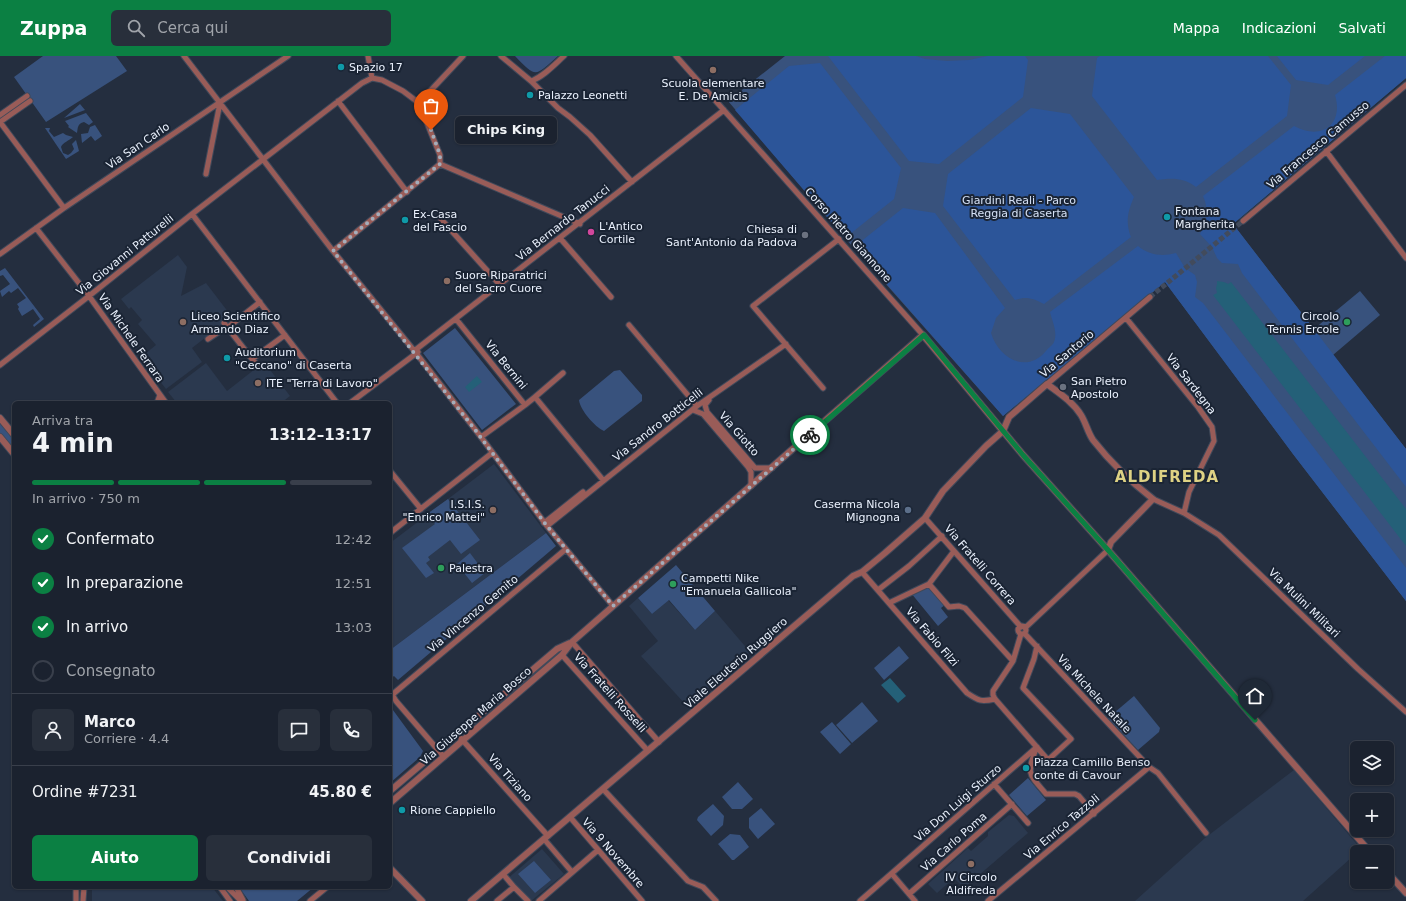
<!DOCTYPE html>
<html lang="it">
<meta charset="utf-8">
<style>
:root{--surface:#1b222f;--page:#282f3b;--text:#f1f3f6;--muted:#a0a4aa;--line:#393f4b;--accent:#0b8043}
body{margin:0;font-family:"DejaVu Sans",sans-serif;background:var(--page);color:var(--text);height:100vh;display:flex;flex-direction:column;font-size:15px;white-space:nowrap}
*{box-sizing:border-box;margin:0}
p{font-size:13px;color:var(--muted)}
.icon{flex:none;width:22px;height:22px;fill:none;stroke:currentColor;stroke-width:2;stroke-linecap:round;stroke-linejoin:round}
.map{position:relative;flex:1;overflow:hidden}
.panel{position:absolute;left:12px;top:345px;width:380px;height:488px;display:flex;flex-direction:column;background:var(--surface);border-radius:6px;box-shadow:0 1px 3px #0004,0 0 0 1px var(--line)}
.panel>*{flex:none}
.tools{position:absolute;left:1350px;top:685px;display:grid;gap:8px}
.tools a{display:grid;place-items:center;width:44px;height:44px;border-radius:6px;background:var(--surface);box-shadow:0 1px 3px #0004,0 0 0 1px var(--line);font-size:20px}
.pin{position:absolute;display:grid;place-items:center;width:34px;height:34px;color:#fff;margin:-41px -17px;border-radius:50% 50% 50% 0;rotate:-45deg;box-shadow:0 0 4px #0007}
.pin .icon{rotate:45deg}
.courier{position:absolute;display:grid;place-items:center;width:40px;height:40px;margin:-20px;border:3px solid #0b8043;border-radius:50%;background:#fff;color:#222;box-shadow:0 1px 5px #0007}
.bubble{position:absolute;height:28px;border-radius:6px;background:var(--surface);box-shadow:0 1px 3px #0004,0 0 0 1px var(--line);font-size:13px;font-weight:700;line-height:28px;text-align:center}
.headline em{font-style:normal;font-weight:700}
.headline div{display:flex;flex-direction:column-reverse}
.headline{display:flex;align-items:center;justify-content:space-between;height:68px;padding:0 20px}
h1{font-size:26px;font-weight:700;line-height:30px}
.bar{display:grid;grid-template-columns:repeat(4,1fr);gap:6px 4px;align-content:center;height:48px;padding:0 20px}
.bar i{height:5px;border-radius:3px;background:var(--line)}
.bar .active{background:var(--accent)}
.bar p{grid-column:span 4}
.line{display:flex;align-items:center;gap:10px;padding:0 20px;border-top:1px solid var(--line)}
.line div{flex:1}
.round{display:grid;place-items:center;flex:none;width:42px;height:42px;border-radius:6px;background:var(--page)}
ol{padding:0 20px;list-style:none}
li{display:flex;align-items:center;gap:12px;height:44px}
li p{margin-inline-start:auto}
li .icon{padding:4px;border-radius:50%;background:var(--accent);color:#fff;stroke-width:4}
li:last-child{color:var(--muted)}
li i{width:22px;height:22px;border:2px solid var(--line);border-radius:50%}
.button{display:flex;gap:8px;margin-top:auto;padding:8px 20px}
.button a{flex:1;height:46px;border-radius:6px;background:var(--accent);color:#fff;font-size:16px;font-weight:700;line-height:46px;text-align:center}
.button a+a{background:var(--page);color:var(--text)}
header{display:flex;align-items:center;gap:24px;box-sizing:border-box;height:56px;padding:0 20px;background:var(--accent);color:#fff}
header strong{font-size:19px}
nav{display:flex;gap:22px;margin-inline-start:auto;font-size:14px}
.search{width:280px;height:36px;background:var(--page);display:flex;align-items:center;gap:10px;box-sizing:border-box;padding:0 14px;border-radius:6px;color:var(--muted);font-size:15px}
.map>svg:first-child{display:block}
</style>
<header>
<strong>Zuppa</strong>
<div class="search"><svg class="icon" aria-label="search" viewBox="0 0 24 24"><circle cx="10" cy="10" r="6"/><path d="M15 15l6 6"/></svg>Cerca qui</div>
<nav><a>Mappa</a><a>Indicazioni</a><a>Salvati</a></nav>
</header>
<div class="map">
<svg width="1406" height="845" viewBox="0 0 1406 845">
<rect width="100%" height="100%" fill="#242e3f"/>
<path fill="#2b394f" d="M178,199L187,211L181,240L206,227L232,261L192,292L202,306L166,333L141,301L156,289L138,268L142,264L131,251L129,253L121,243Z
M264,306L290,340L281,347H177L168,336L206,307L227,335Z
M494,408L546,477L390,594V487Z
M638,542L652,558L668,544L695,574L715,555L750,596L687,650L641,600L658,585L629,550Z
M1294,714L1361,793L1303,845H1135L1205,782Z
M1009,759L1014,760L1028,777L964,832L954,822L937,837L928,828L968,792L971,795L988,780V776Z
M542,793L564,818L531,845H528L507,823Z
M92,831H212L223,845H92Z"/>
<path fill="#38527d" d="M43,0H116L127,15L46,66L14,21Z
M515,0H558C535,20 537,23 515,0Z
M785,0H1406V22L1233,168L1314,273L1360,235L1380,259L1333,299L1406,393V545L1293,398L1165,226L1003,360L845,182L728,45Z
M80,48L85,54L64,62Z
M86,57L93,66L89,69L84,66C77,68 78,72 77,77L68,71L69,70L65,65Z
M95,69L102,80L95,85L91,80L82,87L81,78L88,77L90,71Z
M45,72H50L49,75L54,81L63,77L66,79L73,81C69,85 63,86 61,91L63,97L68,99L71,97L74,93L72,88L76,84L79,95L66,103Z
M5,212L44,263L34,271L33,269L40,263L33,253L22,260L18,253L19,251L17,248L26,242L18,232L11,237L9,235L2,241L0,235L10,228L3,219L0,220V215Z
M455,272L516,348L482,374L423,297Z
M620,314L642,339V345L604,375C595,371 580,354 579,344L614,315Z
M0,366L14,383V395L0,377Z
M448,443L480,484L461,498L450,484L428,501L430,504L426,507L434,517L426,522L402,492L435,468L427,458Z
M546,477L556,490L398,624L394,620L390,623V594Z
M470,497L485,517L472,527L457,508Z
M676,509L715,555L695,574L669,544L652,558L638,542Z
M929,528L946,548L941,552L948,561L938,570L911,537Z
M899,590L909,602L884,624L874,612Z
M1134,640L1160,672L1159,676L1138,694L1108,662Z
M862,646L878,665L852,687L836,669Z
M390,650L423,695L420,701L390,727Z
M832,666L851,688L840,698L820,676Z
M1028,722L1046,744L1027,760L1009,739Z
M738,726L753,743L742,753H732L722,741Z
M713,748L724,760L723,769L711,780L697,764L698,761Z
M761,752L775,768L758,783L749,772V762Z
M730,778L740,779L749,791L734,804H732L718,788Z
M534,805L551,824L535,837L518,818Z
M239,831H314L297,845H249Z"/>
<path fill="#2c5599" d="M916,0L925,3L947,5L969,4L988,0H1025L1028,4L1023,41L939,108L909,105L828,0Z
M1100,0H1268L1291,29L1287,60L1196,131C1183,121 1171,122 1157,124L1092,40L1097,2Z
M1277,0H1365L1328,29L1296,24Z
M1385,0H1406V22L1233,168L1406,393V431L1242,217L1238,208L1222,207L1217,202L1212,191L1200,178C1207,166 1209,153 1203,140L1294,70C1321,85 1344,69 1335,39Z
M820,7L901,112L894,143L845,182L735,54L789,10Z
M1031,52L1070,58L1134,141C1128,155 1125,166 1131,181L1044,248C1033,242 1026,240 1015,244L943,150L948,118Z
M903,152L935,157L1005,252L996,262L991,277C998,301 1026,319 1046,295C1048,292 1053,289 1054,286C1058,276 1052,265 1050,256L1138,190C1149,199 1162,201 1176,197L1185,212L1195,219L1197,226L1195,241L1203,247L1406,512V545L1293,398L1165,226L1003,360L854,191Z"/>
<path fill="#246078" d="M1217,225C1220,226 1224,225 1228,228L1231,226L1406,453V490L1213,239L1217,237L1216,232L1217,228Z
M477,320L482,326L469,336L465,331Z
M890,622L906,640L898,647L881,629Z"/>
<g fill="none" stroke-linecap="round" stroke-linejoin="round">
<path stroke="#424b5c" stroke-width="5" stroke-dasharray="5 2.5" stroke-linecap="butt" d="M1150,241L1243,165"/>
<g stroke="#40495a" stroke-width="7">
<path id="minor" d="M184,0L333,195L416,297L481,381L547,470L613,550
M368,0L372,22
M501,0L531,25C543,21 554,9 564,0
M676,0L923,279
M531,25L558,52L570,61L590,79L632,126
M338,45L407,136
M419,47L463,0
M0,59L27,40
M0,66L64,152
M0,66L30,45
M1326,95L1406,202
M440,108L580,168
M206,118L220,47
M192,158L337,347
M441,163L500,229
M1243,165L1406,29
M36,172L89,240L166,347
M560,182L611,241
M0,198L64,152L288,0
M1126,262L1198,351L1212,371L1214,385L1189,436L1184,457
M456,263L525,349L535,341L603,424
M224,267L252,303L285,279
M629,269L697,350
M208,283L220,275L227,272L260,246
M414,295L724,54
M252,303L258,310
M0,309L89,240L192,158L362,27L372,22L382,24L403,35L419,47L440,99V108L333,195
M1047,328L1150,241
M823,332L753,250L839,183
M535,341L563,317
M709,344L705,349L707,356L755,412H772
M157,347L160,339
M350,347L418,296
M693,354L703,358L748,411L751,416V430
M481,381L525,349
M390,415L421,453
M1153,443L1184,457L1219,479L1358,613L1406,656
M925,462L1021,571
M544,467L583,436
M547,470L697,350L786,288
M390,477L492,397
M862,516L967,637C979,645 981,646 995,643
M929,528L949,551L959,550L965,552L1013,605
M878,534L909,510L942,480
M889,547L929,528L954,495
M1018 574a4 4 0 1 1 8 0a4 4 0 1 1-8 0Z
M1025,572L1108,494
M1021,578L1013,605L993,635V639L995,643L1048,704L1071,683L1023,632L1034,603L1037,590
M1025,578L1149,711L1158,717L1206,777
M572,586L659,686
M562,599L648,695
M390,635L396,645L444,701
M393,638L566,493
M457,678L548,780
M1036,693C1026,718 1029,718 1046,738H1075L1079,740L1094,758
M994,728L1028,767
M603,733L688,825L703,831L716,845
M570,761L642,845
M544,783L572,816
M892,818L915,845
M220,831L230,845
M227,831L241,845
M236,831L243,844
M514,831L528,845
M909,838L1012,748
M76,845V831
M83,845L84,831
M310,845L327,831
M497,845L514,831L503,818
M539,845L598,794
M860,845L1037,691
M988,845L1149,711"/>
</g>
<g stroke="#40495a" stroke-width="8">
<path id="tertiary" d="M0,362L14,379
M0,381L14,398
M390,735L557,593L570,587
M390,747L562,599L572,586L923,279L1023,399L1108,494L1370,796
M390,812L422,845
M1387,816L1406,837
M471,845L853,520L862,516L885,497L925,462L943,435L986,390L1003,375L1009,361L1047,328C1059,337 1073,346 1081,359C1086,367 1088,377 1093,384C1111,407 1131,426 1153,443L1111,486L1108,494"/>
</g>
<use href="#minor" stroke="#995c58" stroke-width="5"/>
<use href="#tertiary" stroke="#995c58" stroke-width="6"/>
</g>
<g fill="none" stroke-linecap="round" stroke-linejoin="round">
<path stroke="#a5adba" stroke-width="4" stroke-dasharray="0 7.2" d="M431,74L440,99V108L333,195L473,371L547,470L613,550L810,379"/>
<path stroke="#0b8043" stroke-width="5" d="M810,379L924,279L1023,399L1108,494L1255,664"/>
</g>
<g fill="#0f9aa8" stroke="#1a2434" stroke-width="1.5">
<circle cx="341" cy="11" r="4"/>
<circle cx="530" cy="39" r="4"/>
<circle cx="1167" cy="161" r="4"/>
<circle cx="405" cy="164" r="4"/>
<circle cx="227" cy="302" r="4"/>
<circle cx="1026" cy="712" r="4"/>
<circle cx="402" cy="754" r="4"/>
</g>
<g fill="#8d6e63" stroke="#1a2434" stroke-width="1.5">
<circle cx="713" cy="14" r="4"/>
<circle cx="447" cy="225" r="4"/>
<circle cx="183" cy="266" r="4"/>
<circle cx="258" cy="327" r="4"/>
<circle cx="493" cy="454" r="4"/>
<circle cx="971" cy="808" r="4"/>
</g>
<circle fill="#d1479c" stroke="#1a2434" stroke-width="1.5" cx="591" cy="176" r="4"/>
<g fill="#6b7280" stroke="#1a2434" stroke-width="1.5">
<circle cx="805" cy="179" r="4"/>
<circle cx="1063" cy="331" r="4"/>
</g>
<g fill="#2e9e5b" stroke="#1a2434" stroke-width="1.5">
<circle cx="1347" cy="266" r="4"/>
<circle cx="441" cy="512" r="4"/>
<circle cx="673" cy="528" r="4"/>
</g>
<circle fill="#5c6f8a" stroke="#1a2434" stroke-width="1.5" cx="908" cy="454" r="4"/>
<g text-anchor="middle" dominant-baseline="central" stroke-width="4" stroke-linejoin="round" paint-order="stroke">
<g font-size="11" fill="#eaf1fd" stroke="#1a2434" text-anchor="start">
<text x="349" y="11">Spazio 17</text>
<text x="713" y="27" text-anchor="middle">Scuola elementare<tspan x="713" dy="13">E. De Amicis</tspan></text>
<text x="538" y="39">Palazzo Leonetti</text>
<text x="1175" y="155">Fontana<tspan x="1175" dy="13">Margherita</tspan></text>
<text x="413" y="158">Ex-Casa<tspan x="413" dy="13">del Fascio</tspan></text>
<text x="599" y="170">L'Antico<tspan x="599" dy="13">Cortile</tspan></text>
<text x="797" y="173" text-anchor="end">Chiesa di<tspan x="797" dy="13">Sant'Antonio da Padova</tspan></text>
<text x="455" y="219">Suore Riparatrici<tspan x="455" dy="13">del Sacro Cuore</tspan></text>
<text x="191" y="260">Liceo Scientifico<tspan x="191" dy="13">Armando Diaz</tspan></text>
<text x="1339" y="260" text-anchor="end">Circolo<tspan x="1339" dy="13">Tennis Ercole</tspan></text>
<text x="235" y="296">Auditorium<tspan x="235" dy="13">"Ceccano" di Caserta</tspan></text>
<text x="1071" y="325">San Pietro<tspan x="1071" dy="13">Apostolo</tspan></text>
<text x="266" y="327">ITE "Terra di Lavoro"</text>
<text x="485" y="448" text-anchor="end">I.S.I.S.<tspan x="485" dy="13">"Enrico Mattei"</tspan></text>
<text x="900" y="448" text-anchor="end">Caserma Nicola<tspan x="900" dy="13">Mignogna</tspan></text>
<text x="449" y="512">Palestra</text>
<text x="681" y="522">Campetti Nike<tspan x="681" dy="13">"Emanuela Gallicola"</tspan></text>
<text x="1034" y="706">Piazza Camillo Benso<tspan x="1034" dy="13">conte di Cavour</tspan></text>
<text x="410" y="754">Rione Cappiello</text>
<text x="971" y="821" text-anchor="middle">IV Circolo<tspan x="971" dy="13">Aldifreda</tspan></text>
</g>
<g font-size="11" fill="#eaf1fd" stroke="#1a2434">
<text transform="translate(1318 89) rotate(-40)">Via Francesco Camusso</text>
<text transform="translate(138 90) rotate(-34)">Via San Carlo</text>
<text transform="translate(563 167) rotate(-38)">Via Bernardo Tanucci</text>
<text transform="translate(848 179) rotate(48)">Corso Pietro Giannone</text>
<text transform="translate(125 199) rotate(-39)">Via Giovanni Patturelli</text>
<text transform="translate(131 282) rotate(55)">Via Michele Ferrara</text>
<text transform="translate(1067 298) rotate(-40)">Via Santorio</text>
<text transform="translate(506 309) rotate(51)">Via Bernini</text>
<text transform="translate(1191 328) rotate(52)">Via Sardegna</text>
<text transform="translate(658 369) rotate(-38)">Via Sandro Botticelli</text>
<text transform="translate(739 378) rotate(49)">Via Giotto</text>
<text transform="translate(980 509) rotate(49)">Via Fratelli Correra</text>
<text transform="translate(1304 547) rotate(44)">Via Mulini Militari</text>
<text transform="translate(473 558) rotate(-40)">Via Vincenzo Gemito</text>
<text transform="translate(932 581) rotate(49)">Via Fabio Filzi</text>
<text transform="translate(736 607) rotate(-41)">Viale Eleuterio Ruggiero</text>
<text transform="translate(610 637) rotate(48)">Via Fratelli Rosselli</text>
<text transform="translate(1094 638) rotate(47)">Via Michele Natale</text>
<text transform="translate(476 660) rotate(-41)">Via Giuseppe Maria Bosco</text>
<text transform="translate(510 722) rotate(48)">Via Tiziano</text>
<text transform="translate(958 747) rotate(-41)">Via Don Luigi Sturzo</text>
<text transform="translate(1062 771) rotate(-40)">Via Enrico Tazzoli</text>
<text transform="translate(954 786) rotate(-41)">Via Carlo Poma</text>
<text transform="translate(613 797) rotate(49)">Via 9 Novembre</text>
</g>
<g font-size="11" fill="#d5e1f5" stroke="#1a2434">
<text x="1019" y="144">Giardini Reali - Parco<tspan x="1019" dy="13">Reggia di Caserta</tspan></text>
</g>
<g font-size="15" font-weight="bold" letter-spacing="1" fill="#ded284" stroke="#1a2434">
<text x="1167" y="421">ALDIFREDA</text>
</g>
</g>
</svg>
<div class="tools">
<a><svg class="icon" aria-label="layers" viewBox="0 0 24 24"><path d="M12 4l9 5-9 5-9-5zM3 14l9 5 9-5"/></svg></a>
<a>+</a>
<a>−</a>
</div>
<div class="pin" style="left:431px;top:74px;background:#ea580c"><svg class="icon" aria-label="bag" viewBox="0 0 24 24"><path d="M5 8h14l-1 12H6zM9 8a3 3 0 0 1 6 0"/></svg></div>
<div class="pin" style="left:1255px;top:664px;background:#1f2937"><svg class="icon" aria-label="home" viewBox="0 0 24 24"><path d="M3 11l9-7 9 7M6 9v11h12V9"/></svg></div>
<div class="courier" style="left:810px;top:379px"><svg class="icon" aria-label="bike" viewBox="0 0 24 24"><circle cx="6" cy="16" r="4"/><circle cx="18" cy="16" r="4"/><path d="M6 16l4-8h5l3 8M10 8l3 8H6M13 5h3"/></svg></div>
<div class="bubble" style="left:455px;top:60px;width:102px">Chips King</div>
<section class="panel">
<div class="headline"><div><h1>4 min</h1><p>Arriva tra</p></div><em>13:12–13:17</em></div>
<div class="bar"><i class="active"></i><i class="active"></i><i class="active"></i><i></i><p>In arrivo · 750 m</p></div>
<ol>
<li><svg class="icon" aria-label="check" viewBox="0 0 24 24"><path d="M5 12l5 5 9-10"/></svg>Confermato<p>12:42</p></li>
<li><svg class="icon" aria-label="check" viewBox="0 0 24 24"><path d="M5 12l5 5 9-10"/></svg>In preparazione<p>12:51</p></li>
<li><svg class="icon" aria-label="check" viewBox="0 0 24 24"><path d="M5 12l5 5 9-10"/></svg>In arrivo<p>13:03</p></li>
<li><i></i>Consegnato</li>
</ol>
<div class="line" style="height:72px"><a class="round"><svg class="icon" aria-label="person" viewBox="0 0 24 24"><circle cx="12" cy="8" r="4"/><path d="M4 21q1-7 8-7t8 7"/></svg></a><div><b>Marco</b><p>Corriere · 4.4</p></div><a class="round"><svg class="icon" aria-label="chat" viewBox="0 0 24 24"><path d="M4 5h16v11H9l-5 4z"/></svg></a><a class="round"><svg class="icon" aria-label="phone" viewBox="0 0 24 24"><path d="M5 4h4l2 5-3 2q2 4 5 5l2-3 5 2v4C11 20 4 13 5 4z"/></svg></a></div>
<div class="line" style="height:52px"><div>Ordine #7231</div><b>45.80 €</b></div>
<div class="button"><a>Aiuto</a><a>Condividi</a></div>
</section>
</div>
